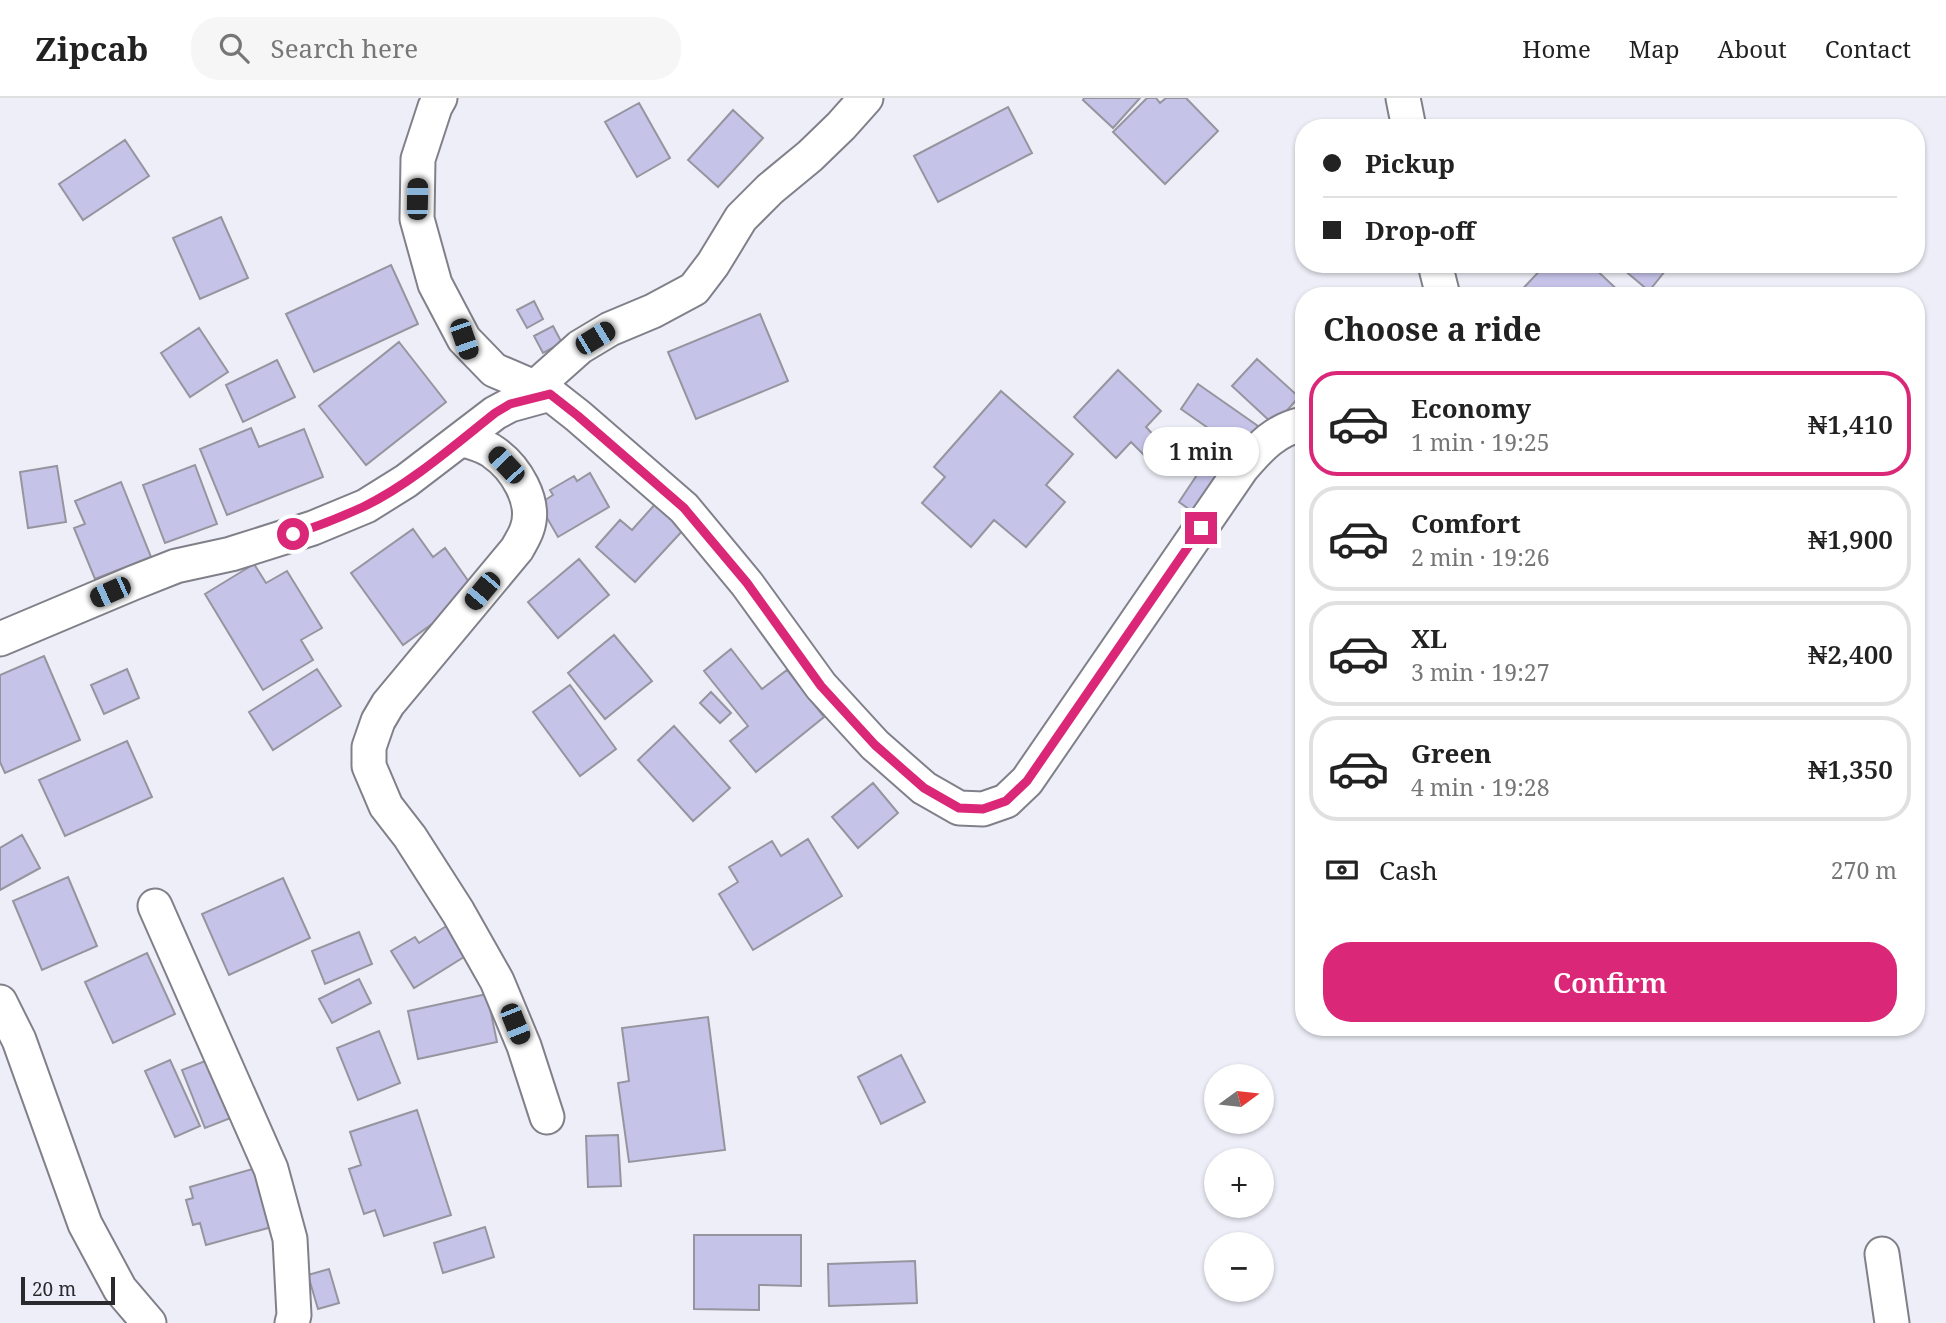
<!DOCTYPE html>
<html lang="en">
<head>
<meta charset="utf-8">
<style>
  :root { --surface:#fff; --page:#f6f6f6; --text:#222; --muted:#767676; --line:#e0e0e0; --accent:#db2777 }
  body { margin:0; font-family:"Noto Serif",serif; background:var(--page); color:var(--text); height:100vh; display:flex; flex-direction:column; font-size:26px; white-space:nowrap }
  * { box-sizing:border-box; margin:0 }
  p { font-size:23px; color:var(--muted) }
  .icon { flex:none; width:38px; height:38px; fill:none; stroke:currentColor; stroke-width:2; stroke-linecap:round; stroke-linejoin:round }
  .map { position:relative; flex:1; overflow:hidden }
  .details { position:absolute; left:1295px; top:189px; width:630px; height:749px; display:flex; flex-direction:column; background:var(--surface); border-radius:28px; box-shadow:0 2px 5px #0004 }
  .details>* { flex:none }
  .guide { position:absolute; left:1295px; top:21px; width:630px; height:154px; border-radius:28px; box-shadow:0 2px 5px #0004; display:grid; align-content:center; height:154px; padding:0 28px; background:var(--surface) }
  .needle { width:46px; rotate:75deg }
  .buttons { position:absolute; left:1204px; top:966px; display:grid; gap:14px }
  .buttons a { display:grid; place-items:center; width:70px; height:70px; border-radius:50%; background:var(--surface); box-shadow:0 2px 5px #0004; font-size:35px }
  .scale { position:absolute; left:21px; bottom:18px; width:94px; box-sizing:border-box; padding-left:7px; border:4px solid #2a2a2e; border-top:0; font-size:19px; line-height:24px; white-space:nowrap; color:#2a2a2e; -webkit-text-stroke:5px #eeeef8; paint-order:stroke }
  .end { position:absolute; width:32px; height:32px; margin:-16px; border:9px solid #db2777; background:#fff; box-shadow:0 0 0 4px #fff }
  .from { border-radius:50% }
  .bubble { position:absolute; height:49px; border-radius:24px; background:var(--surface); box-shadow:0 2px 5px #0004; font-size:23px; font-weight:600; line-height:49px; text-align:center }
  .car { position:absolute; width:21px; height:42px; margin:-21px -10px; border-radius:9px; box-shadow:0 0 5px 2px #0007; background:linear-gradient(#222 24%,#8ab4d8 0 40%,#222 0 76%,#8ab4d8 0 86%,#222 0) }
  .guide b { display:flex; align-items:center; gap:24px; height:66px; font-size:26px }
  .guide b+b { border-top:2px solid var(--line) }
  .guide i { width:18px; height:18px; background:var(--text) }
  ul { padding:0; list-style:none }
  li { display:flex; align-items:center; gap:21px; height:105px; margin:0 14px 10px; padding:0 14px; border:4px solid var(--line); border-radius:28px }
  li div { flex:1 }
  li b { display:block; font-size:26px }
  li em { font-style:normal; font-weight:600 }
  li.selected { border-color:var(--accent) }
  li>.icon { width:63px; height:63px; stroke-width:1.5 }
  h2 { padding:0 28px; font-size:32px; line-height:84px }
  .pay { display:flex; align-items:center; gap:18px; height:77px; padding:0 28px; font-size:26px }
  .pay p { margin-inline-start:auto }
  .button { display:flex; gap:14px; margin-top:auto; padding:14px 28px }
  .button a { flex:1; height:80px; border-radius:28px; background:var(--accent); color:#fff; font-size:28px; font-weight:600; line-height:80px; text-align:center }
  header { display:flex; align-items:center; gap:42px; box-sizing:border-box; height:98px; padding:0 35px; background:var(--surface); border-bottom:2px solid var(--line) }
  header strong { font-size:33px }
  nav { display:flex; gap:38px; margin-inline-start:auto; font-size:24px }
  .search { width:490px; height:63px; background:var(--page); display:flex; align-items:center; gap:18px; box-sizing:border-box; padding:0 24px; border-radius:28px; color:var(--muted); font-size:26px }
  .map>svg:first-child { display:block }
  .building { fill:#c5c3e8; stroke:#96959f; stroke-width:2 }
  .lines { fill:none; stroke-linecap:round; stroke-linejoin:round }
  .minor-casing { stroke:#81808a; stroke-width:37 }
  .minor { stroke:#fff; stroke-width:33 }
  .route { stroke:#db2777; stroke-width:9 }
</style>
</head>
<body>
<header>
<strong>Zipcab</strong>
<div class="search"><svg class="icon" aria-label="search" viewBox="0 0 24 24"><circle cx="10" cy="10" r="6"/><path d="M15 15l6 6"/></svg>Search here</div>
<nav><a>Home</a><a>Map</a><a>About</a><a>Contact</a></nav>
</header>
<div class="map">
<svg width="1946" height="1225" viewBox="0 0 1946 1225">
  <rect width="100%" height="100%" fill="#eeeef8"/>
  <path class="building" d="M1084 0H1140L1113 30 1083 2Z
    M1147 0H1156L1160 5 1166 0H1186L1218 33 1165 86 1113 34Z
    M639 5 670 60 637 79 605 24Z
    M1008 9 1032 55 938 104 914 58Z
    M733 12 763 40 718 89 688 62Z
    M125 42 149 78 83 122 59 86Z
    M221 119 248 180 200 201 173 140Z
    M1546 166H1590L1624 198H1516Z
    M1617 166H1667L1669 168 1649 193Z
    M391 167 418 226 314 274 286 216Z
    M534 203 543 221 527 230 517 212Z
    M760 216 788 283 696 321 668 254Z
    M553 228 562 245 543 255 534 238Z
    M199 230 228 274 190 299 161 255Z
    M399 244 446 304 366 367 319 308Z
    M1257 261 1299 299 1274 327 1232 288Z
    M277 262 295 299 243 324 226 287Z
    M1118 272 1161 313 1146 329 1160 344 1146 359 1131 344 1116 360 1074 319Z
    M1198 286 1258 328 1241 353 1181 311Z
    M1001 293 1073 356 1046 387 1065 404 1026 449 994 422 971 449 922 405 945 379 934 369Z
    M251 330 259 349 304 331 323 379 227 417 200 351Z
    M195 367 217 426 165 445 143 387Z
    M57 368 66 424 28 430 20 374Z
    M1203 368 1225 383 1200 419 1179 404Z
    M590 375 609 409 558 439 539 406 553 397 550 392 574 378 577 383Z
    M121 384 151 459 95 481 74 430 85 426 75 403Z
    M657 404 685 430 635 484 596 449 620 422 632 432Z
    M413 431 433 459 445 450 476 494 403 547 351 475Z
    M579 461 609 497 558 540 528 504Z
    M254 466 266 485 287 473 322 530 301 542 313 562 263 592 205 496Z
    M614 537 652 583 605 621 568 575Z
    M731 551 762 591 787 572 824 619 756 674 730 643 748 628 704 573Z
    M44 558 80 642 5 675 0 664V577Z
    M127 571 139 600 104 616 91 587Z
    M317 571 341 608 273 652 249 614Z
    M570 587 616 651 580 678 533 614Z
    M711 594 731 615 720 625 700 605Z
    M674 628 730 690 693 723 638 662Z
    M127 643 152 699 65 738 39 682Z
    M873 685 898 715 858 750 832 719Z
    M22 737 40 770 0 792V750Z
    M808 741 842 798 753 852 719 796 738 784 729 769 772 743 781 758Z
    M68 779 97 848 42 872 13 803Z
    M283 780 310 840 229 877 202 816Z
    M453 824 472 854 414 890 391 853 415 839 419 845Z
    M359 834 372 866 325 886 312 853Z
    M147 855 175 916 113 945 85 884Z
    M359 881 371 905 332 925 319 901Z
    M487 896 497 944 418 961 408 913Z
    M708 919 725 1052 629 1064 618 985 629 983 622 930Z
    M379 933 400 985 358 1002 337 950Z
    M901 957 925 1004 881 1026 858 979Z
    M218 958 241 1016 205 1030 182 972Z
    M170 962 200 1028 175 1039 145 973Z
    M417 1012 451 1117 384 1138 375 1112 364 1116 349 1071 361 1067 350 1034Z
    M618 1037 621 1088 588 1089 586 1038Z
    M263 1068 279 1127 206 1147 200 1125 193 1127 186 1102 193 1100 190 1089Z
    M485 1129 494 1159 443 1175 434 1145Z
    M694 1137H801V1188L759 1187V1212L694 1211Z
    M915 1163 917 1205 829 1208 828 1166Z
    M329 1171 339 1205 318 1211 308 1177Z"/>
  <g class="lines">
    <g class="minor-casing">
      <path id="minor" d="M440 0 435 9 418 61 417 121 435 186 464 241 494 272 550 296 578 318 684 410 747 486 821 588 875 647 924 690 959 710 983 711 1006 703 1027 683 1242 370C1260 349 1276 331 1304 326
        M1403 0 1409 30
        M1435 166 1443 198
        M534 290 580 249 610 231 653 213 694 191 713 166 741 120 770 91 810 58 841 28 866 0
        M462 341C472 345 484 347 493 354 515 369 537 403 527 431 525 438 520 445 517 451L388 606 378 623 369 649V668L386 708 410 739 458 814 497 883 524 948 547 1019
        M0 541 133 485 176 468 231 456 313 430 366 408 406 383 495 315 510 307 550 296
        M155 808 271 1071 290 1141 294 1217 292 1225
        M0 904 19 942 85 1126 120 1191 149 1225
        M1882 1156 1892 1225"/>
    </g>
    <use href="#minor" class="minor"/>
  </g>
  <g class="lines">
    <path class="route" d="M293 436C317 429 341 419 363 409 409 387 456 346 495 315L510 306 550 296 578 318 684 410 747 485 821 588 875 647 924 690 959 710 983 711 1006 703 1027 683 1201 430"/>
  </g>
</svg>
<div class="buttons">
<a><svg class="needle" viewBox="-14 -14 28 28"><path d="M0-13l5 13h-10z" fill="#e53935"/><path d="M0 13l5-13h-10z" fill="#767676"/></svg></a>
<a>+</a>
<a>−</a>
</div>
<div class="scale">20 m</div>
<i class="end from" style="left:293px;top:436px"></i>
<i class="end" style="left:1201px;top:430px"></i>
<div class="bubble" style="left:1143px;top:329px;width:116px">1 min</div>
<i class="car" style="left:417px;top:101px;rotate:1deg"></i>
<i class="car" style="left:595px;top:240px;rotate:59deg"></i>
<i class="car" style="left:464px;top:241px;rotate:161deg"></i>
<i class="car" style="left:506px;top:367px;rotate:317deg"></i>
<i class="car" style="left:482px;top:493px;rotate:220deg"></i>
<i class="car" style="left:110px;top:494px;rotate:246deg"></i>
<i class="car" style="left:515px;top:926px;rotate:158deg"></i>
<div class="guide">
<b><i class="from"></i>Pickup</b>
<b><i></i>Drop-off</b>
</div>
<section class="details">
<h2>Choose a ride</h2>
<ul>
<li class="selected"><svg class="icon" aria-label="car" viewBox="0 0 24 24"><path d="M5 17H2v-5l4-1 3-4h7l3 4 3 1v5h-3M9 17h6M6 11h13"/><circle cx="7" cy="17" r="2"/><circle cx="17" cy="17" r="2"/></svg><div><b>Economy</b><p>1 min · 19:25</p></div><em>₦1,410</em></li>
<li><svg class="icon" aria-label="car" viewBox="0 0 24 24"><path d="M5 17H2v-5l4-1 3-4h7l3 4 3 1v5h-3M9 17h6M6 11h13"/><circle cx="7" cy="17" r="2"/><circle cx="17" cy="17" r="2"/></svg><div><b>Comfort</b><p>2 min · 19:26</p></div><em>₦1,900</em></li>
<li><svg class="icon" aria-label="car" viewBox="0 0 24 24"><path d="M5 17H2v-5l4-1 3-4h7l3 4 3 1v5h-3M9 17h6M6 11h13"/><circle cx="7" cy="17" r="2"/><circle cx="17" cy="17" r="2"/></svg><div><b>XL</b><p>3 min · 19:27</p></div><em>₦2,400</em></li>
<li><svg class="icon" aria-label="car" viewBox="0 0 24 24"><path d="M5 17H2v-5l4-1 3-4h7l3 4 3 1v5h-3M9 17h6M6 11h13"/><circle cx="7" cy="17" r="2"/><circle cx="17" cy="17" r="2"/></svg><div><b>Green</b><p>4 min · 19:28</p></div><em>₦1,350</em></li>
</ul>
<div class="pay"><svg class="icon" aria-label="cash" viewBox="0 0 24 24"><path d="M3 7h18v10H3z"/><circle cx="12" cy="12" r="2"/></svg>Cash<p>270 m</p></div>
<div class="button"><a>Confirm</a></div>
</section>
</div>
</body>
</html>
